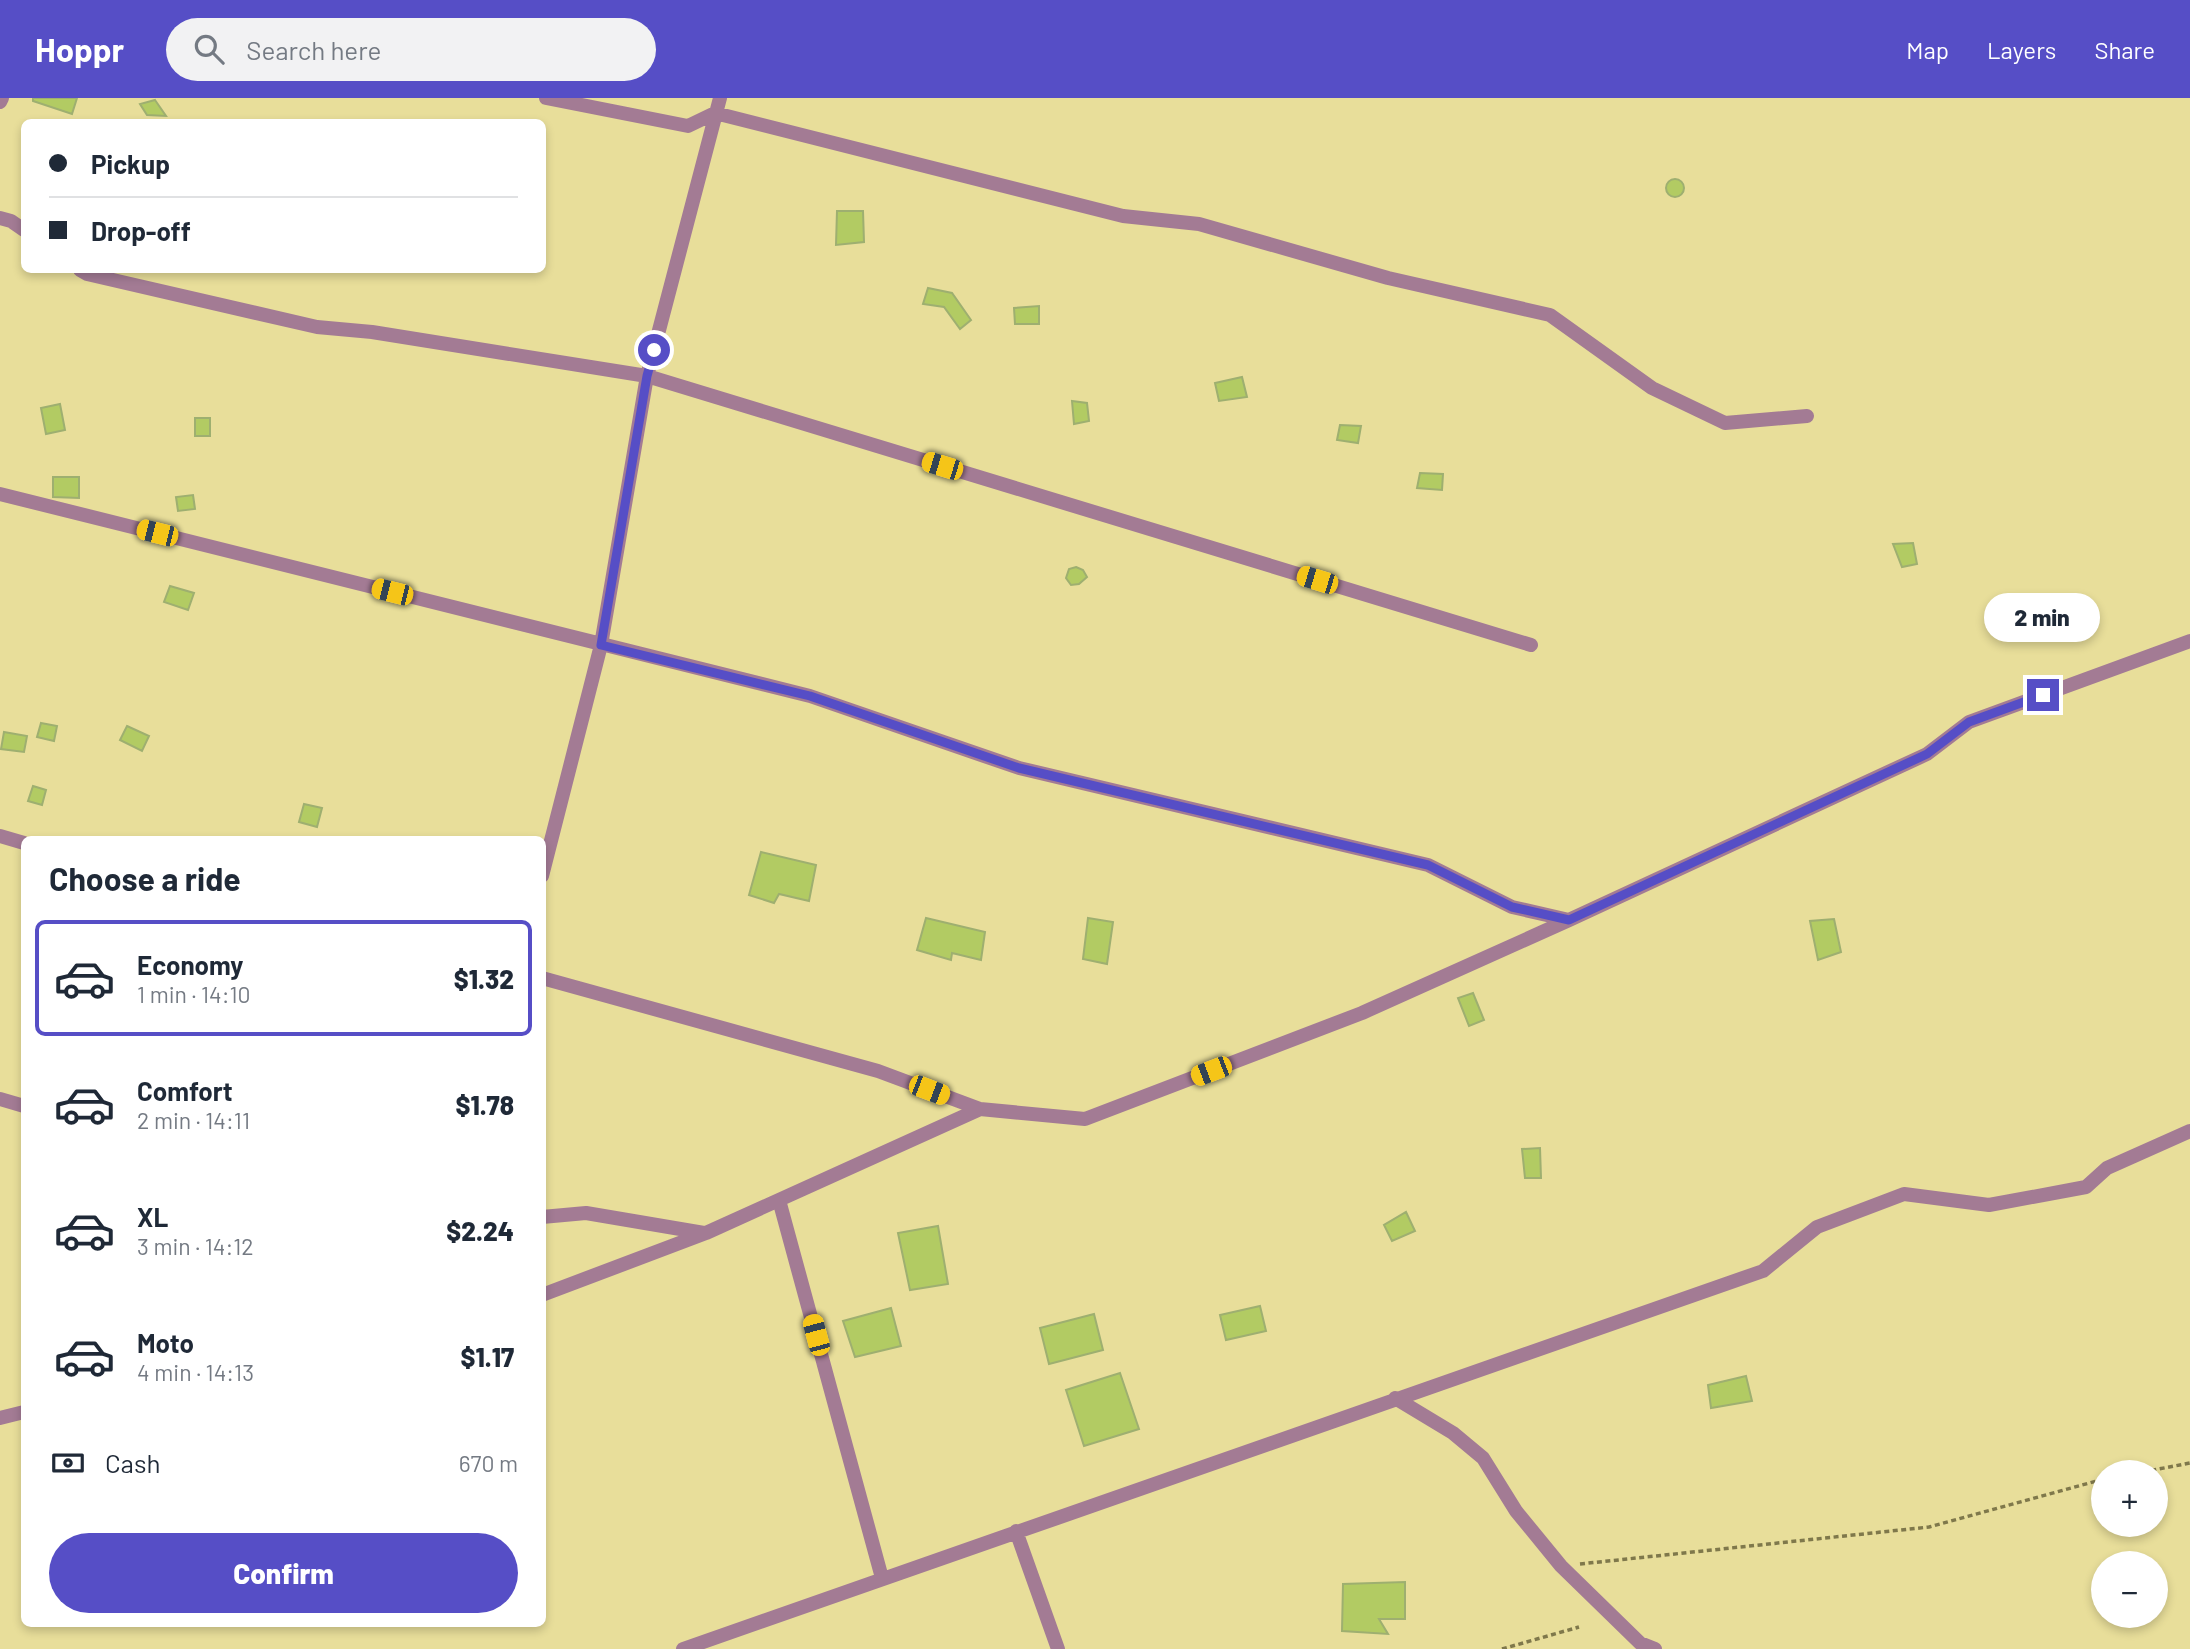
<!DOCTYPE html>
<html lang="en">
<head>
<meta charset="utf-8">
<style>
  :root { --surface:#fff; --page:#f2f2f3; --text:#1f2937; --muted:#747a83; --line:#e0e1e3; --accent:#564ec6 }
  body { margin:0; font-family:Barlow,sans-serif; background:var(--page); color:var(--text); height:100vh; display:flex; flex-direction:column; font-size:26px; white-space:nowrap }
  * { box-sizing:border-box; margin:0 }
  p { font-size:23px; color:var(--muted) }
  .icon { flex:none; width:38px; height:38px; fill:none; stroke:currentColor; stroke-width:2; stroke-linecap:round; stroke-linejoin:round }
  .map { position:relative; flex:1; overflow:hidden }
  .drawer { position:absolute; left:21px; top:738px; width:525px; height:791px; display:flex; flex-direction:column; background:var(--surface); border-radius:10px; box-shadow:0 4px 10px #0003 }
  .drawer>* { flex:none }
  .hud { position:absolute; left:21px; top:21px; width:525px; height:154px; border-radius:10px; box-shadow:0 4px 10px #0003; display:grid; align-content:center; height:154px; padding:0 28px; background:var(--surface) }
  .fabs { position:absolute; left:2091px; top:1362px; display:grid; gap:14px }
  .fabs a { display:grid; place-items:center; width:77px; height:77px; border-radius:50%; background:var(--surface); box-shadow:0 4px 10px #0003; font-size:35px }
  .end { position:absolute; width:32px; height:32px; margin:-16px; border:9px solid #564ec6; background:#fff; box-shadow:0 0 0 4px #fff }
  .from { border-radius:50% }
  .bubble { position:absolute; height:49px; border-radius:24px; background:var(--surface); box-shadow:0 4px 10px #0003; font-size:23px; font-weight:800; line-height:49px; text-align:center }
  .car { position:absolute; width:21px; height:42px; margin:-21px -10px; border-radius:9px; box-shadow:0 0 5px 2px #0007; background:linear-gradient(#f5c518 24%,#345 0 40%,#f5c518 0 76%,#345 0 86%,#f5c518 0) }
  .hud b { display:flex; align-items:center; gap:24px; height:66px; font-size:26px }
  .hud b+b { border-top:2px solid var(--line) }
  .hud i { width:18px; height:18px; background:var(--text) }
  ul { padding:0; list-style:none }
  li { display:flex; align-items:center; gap:21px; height:116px; margin:0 14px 10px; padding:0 14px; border:4px solid transparent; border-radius:10px }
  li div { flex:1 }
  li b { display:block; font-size:26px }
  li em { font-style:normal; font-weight:800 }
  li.selected { border-color:var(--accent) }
  li>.icon { width:63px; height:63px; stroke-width:1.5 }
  h2 { padding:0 28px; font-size:32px; line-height:84px }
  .pay { display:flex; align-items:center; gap:18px; height:77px; padding:0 28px; font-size:26px }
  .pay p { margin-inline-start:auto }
  .action { display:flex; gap:14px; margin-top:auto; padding:14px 28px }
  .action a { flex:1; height:80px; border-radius:42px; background:var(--accent); color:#fff; font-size:28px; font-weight:800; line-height:80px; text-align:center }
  header { display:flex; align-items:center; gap:42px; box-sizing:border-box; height:98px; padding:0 35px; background:var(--accent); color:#fff }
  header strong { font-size:33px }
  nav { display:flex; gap:38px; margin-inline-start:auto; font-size:24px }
  .search { width:490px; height:63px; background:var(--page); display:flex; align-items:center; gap:18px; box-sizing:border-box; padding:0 24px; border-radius:38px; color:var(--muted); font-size:26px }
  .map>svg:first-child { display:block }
  .building { fill:#b2cb63; stroke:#9eaf70; stroke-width:2 }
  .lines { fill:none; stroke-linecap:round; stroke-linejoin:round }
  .path { stroke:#7f784b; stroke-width:3.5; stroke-dasharray:5 3.5; stroke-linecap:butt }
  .street { stroke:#a37b94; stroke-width:14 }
  .route { stroke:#564ec6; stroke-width:9 }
</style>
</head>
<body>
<header>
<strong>Hoppr</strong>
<div class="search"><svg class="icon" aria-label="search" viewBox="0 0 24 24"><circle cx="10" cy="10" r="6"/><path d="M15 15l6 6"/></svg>Search here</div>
<nav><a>Map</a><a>Layers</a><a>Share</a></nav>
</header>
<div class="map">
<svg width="2190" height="1551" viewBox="0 0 2190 1551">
  <rect width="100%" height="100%" fill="#e8de9a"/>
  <path class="building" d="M33 0H77L72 16 33 3Z
    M155 2 166 18 147 17 140 6Z
    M1666 90a9 9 0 1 1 18 0a9 9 0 1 1-18 0Z
    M837 113H863L864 144 836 147Z
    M928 190 952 195 971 222 960 231 944 209 923 206Z
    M1039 208V226H1015L1014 210Z
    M1242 279 1247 299 1219 303 1215 285Z
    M1072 303 1087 305 1089 323 1074 326Z
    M60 306 65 332 46 336 41 310Z
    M195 320H210V338H195Z
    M1340 327 1361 328 1358 345 1337 342Z
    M1420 375 1443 376 1442 392 1417 390Z
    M53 379H79V400L53 399Z
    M193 397 195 411 178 413 176 399Z
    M1913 445 1917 466 1902 469 1893 446Z
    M1076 469 1083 472 1087 479 1079 486 1071 487 1066 480 1069 471Z
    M170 488 194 495 188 512 164 504Z
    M41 625 57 628 54 643 37 639Z
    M127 628 149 638 142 653 120 642Z
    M4 634 27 638 24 654 1 651Z
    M33 688 46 692 42 707 28 703Z
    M304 706 322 710 317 729 299 724Z
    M761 754 816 767 809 803 779 796 774 805 749 797Z
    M926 820 985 834 981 862 952 855 951 862 917 852Z
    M1088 820 1113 824 1107 866 1083 861Z
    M1834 821 1841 854 1818 862 1810 823Z
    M1473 895 1484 922 1469 928 1458 900Z
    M1540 1050 1541 1080H1525L1522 1051Z
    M1406 1114 1415 1133 1392 1143 1384 1127Z
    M938 1128 948 1186 910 1192 898 1135Z
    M1260 1208 1266 1233 1226 1242 1220 1217Z
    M891 1210 901 1248 855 1259 843 1223Z
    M1094 1216 1103 1252 1049 1266 1040 1230Z
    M1120 1275 1139 1331 1084 1348 1066 1292Z
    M1746 1278 1752 1303 1711 1310 1708 1287Z
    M1405 1484V1521H1379L1388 1536 1342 1533 1343 1486Z"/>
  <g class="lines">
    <path class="path" d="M2143 1374 2190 1365
      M1580 1466 1929 1429 2104 1381
      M1502 1551 1579 1529"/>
    <path class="street" d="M546 0 688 28 715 15 1123 118 1199 126 1388 180 1550 217 1652 290 1725 325 1807 318
      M0 4 2 0
      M0 120 11 123 24 132
      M80 172 87 176 317 229 372 234 647 278 1531 547
      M0 396 810 598 1019 670 1428 767 1512 809 1569 822
      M0 738 24 745
      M542 778 601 547 647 278 720 0
      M542 880 878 973 980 1011
      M0 1001 24 1008
      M779 1102 882 1480
      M542 1119 586 1115 704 1135
      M542 1197 706 1135 980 1011 1085 1021 1362 915 1569 822 1927 656 1969 624 2190 543
      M1395 1300 1453 1335 1483 1360 1516 1413 1561 1468 1640 1545 1655 1551
      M0 1320 24 1314
      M1016 1433 1058 1551
      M683 1551 1763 1173 1817 1129 1904 1096 1989 1107 2086 1089 2107 1070 2190 1033"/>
  </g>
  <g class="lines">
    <path class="route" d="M654 252 647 278 601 547 810 598 1019 670 1428 767 1512 809 1569 822 1927 656 1969 624 2043 597"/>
  </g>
</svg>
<div class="fabs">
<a>+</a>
<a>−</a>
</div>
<i class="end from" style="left:654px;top:252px"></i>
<i class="end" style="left:2043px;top:597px"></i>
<div class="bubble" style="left:1984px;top:495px;width:116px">2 min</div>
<i class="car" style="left:942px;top:368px;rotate:287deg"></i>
<i class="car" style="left:157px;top:435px;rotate:284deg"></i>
<i class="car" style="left:1317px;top:482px;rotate:287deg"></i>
<i class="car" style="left:392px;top:494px;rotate:284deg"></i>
<i class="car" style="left:1211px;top:973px;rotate:249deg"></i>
<i class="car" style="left:929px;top:992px;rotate:111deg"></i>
<i class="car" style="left:816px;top:1237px;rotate:345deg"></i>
<div class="hud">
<b><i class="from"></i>Pickup</b>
<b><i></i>Drop-off</b>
</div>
<section class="drawer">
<h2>Choose a ride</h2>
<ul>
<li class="selected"><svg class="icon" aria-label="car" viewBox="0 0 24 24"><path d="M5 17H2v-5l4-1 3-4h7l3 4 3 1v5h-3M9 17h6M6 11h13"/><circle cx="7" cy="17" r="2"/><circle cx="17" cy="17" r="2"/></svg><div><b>Economy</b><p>1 min · 14:10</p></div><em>$1.32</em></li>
<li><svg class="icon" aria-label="car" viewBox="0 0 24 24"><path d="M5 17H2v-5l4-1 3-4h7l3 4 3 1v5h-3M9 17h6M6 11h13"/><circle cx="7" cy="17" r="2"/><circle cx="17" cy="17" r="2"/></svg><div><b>Comfort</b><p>2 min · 14:11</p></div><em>$1.78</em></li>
<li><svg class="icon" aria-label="car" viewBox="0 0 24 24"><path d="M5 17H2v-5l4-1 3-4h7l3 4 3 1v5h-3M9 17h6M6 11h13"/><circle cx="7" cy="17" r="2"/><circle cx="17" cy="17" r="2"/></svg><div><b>XL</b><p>3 min · 14:12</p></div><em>$2.24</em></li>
<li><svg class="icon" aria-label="car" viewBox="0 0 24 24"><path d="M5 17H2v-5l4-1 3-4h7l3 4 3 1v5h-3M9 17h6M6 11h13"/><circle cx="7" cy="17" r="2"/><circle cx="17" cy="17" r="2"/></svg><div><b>Moto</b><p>4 min · 14:13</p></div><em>$1.17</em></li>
</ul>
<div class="pay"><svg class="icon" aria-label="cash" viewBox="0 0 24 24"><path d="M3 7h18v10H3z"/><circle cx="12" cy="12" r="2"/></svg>Cash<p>670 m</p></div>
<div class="action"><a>Confirm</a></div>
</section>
</div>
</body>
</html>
